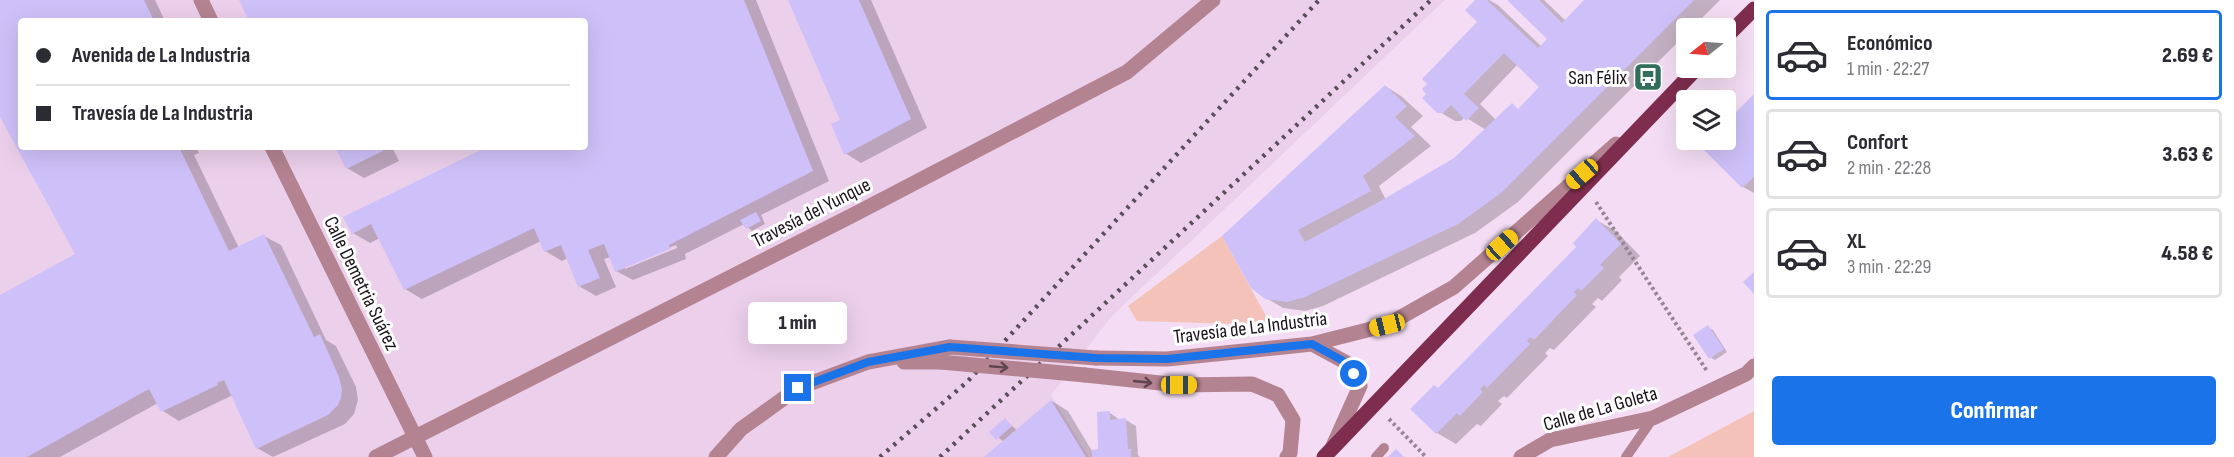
<!DOCTYPE html>
<html lang="es">
<head>
<meta charset="utf-8">
<style>
  :root { --surface:#fff; --page:#f7f7f7; --text:#2b2b33; --muted:#7c7c81; --line:#e1e1e2; --accent:#1a73e8 }
  body { margin:0; font-family:"Sofia Sans Condensed",sans-serif; background:var(--page); color:var(--text); height:100vh; display:flex; flex-direction:column; font-size:22px; white-space:nowrap }
  * { box-sizing:border-box; margin:0 }
  p { font-size:20px; color:var(--muted) }
  .icon { flex:none; width:33px; height:33px; fill:none; stroke:currentColor; stroke-width:2; stroke-linecap:round; stroke-linejoin:round }
  .map { position:relative; flex:1; overflow:hidden }
  .side { display:flex; flex-direction:column; background:var(--surface); width:480px }
  .side>* { flex:none }
  .top-card { position:absolute; left:18px; top:18px; width:570px; height:132px; border-radius:6px; box-shadow:0 6px 24px #0002; display:grid; align-content:center; height:132px; padding:0 18px; background:var(--surface) }
  .needle { width:39px; rotate:253deg }
  .controls { position:absolute; left:1676px; top:18px; display:grid; gap:12px }
  .controls a { display:grid; place-items:center; width:60px; height:60px; border-radius:6px; background:var(--surface); box-shadow:0 6px 24px #0002; font-size:30px }
  .end { position:absolute; width:27px; height:27px; margin:-14px; border:8px solid #1a73e8; background:#fff; box-shadow:0 0 0 3px #fff }
  .from { border-radius:50% }
  .bubble { position:absolute; height:42px; border-radius:6px; background:var(--surface); box-shadow:0 6px 24px #0002; font-size:20px; font-weight:800; line-height:42px; text-align:center }
  .car { position:absolute; width:18px; height:36px; margin:-18px -9px; border-radius:8px; box-shadow:0 0 4px 2px #0007; background:linear-gradient(#f5c518 24%,#345 0 40%,#f5c518 0 76%,#345 0 86%,#f5c518 0) }
  .top-card b { display:flex; align-items:center; gap:21px; height:57px; font-size:22px }
  .top-card b+b { border-top:2px solid var(--line) }
  .top-card i { width:15px; height:15px; background:var(--text) }
  ul { padding:10px 0 0; list-style:none }
  li { display:flex; align-items:center; gap:18px; height:90px; margin:0 12px 9px; padding:0 6px; border:3px solid var(--line); border-radius:6px }
  li div { flex:1 }
  li b { display:block; font-size:22px }
  li em { font-style:normal; font-weight:800 }
  li.current { border-color:var(--accent) }
  li>.icon { width:54px; height:54px; stroke-width:1.5 }
  .primary-button { display:flex; gap:12px; margin-top:auto; padding:12px 18px }
  .primary-button a { flex:1; height:69px; border-radius:6px; background:var(--accent); color:#fff; font-size:24px; font-weight:800; line-height:69px; text-align:center }
  main { display:flex; flex:1; min-height:0 }
  .map>svg:first-child { display:block }
  .built { fill:#eccfeb; fill-rule:evenodd }
  .green { fill:#f5c2b9 }
  .shadow { fill:#0003; fill-rule:evenodd }
  .building { fill:#cec1f9 }
  .lines { fill:none; stroke-linecap:round; stroke-linejoin:round }
  .path { stroke:#958595; stroke-width:4; stroke-dasharray:3 3; stroke-linecap:butt }
  .service { stroke:#b38391; stroke-width:10 }
  .minor { stroke:#b38391; stroke-width:15 }
  .primary { stroke:#7f2d4e; stroke-width:15 }
  .rail { stroke:#594d59; stroke-width:4.5; stroke-dasharray:3 6; stroke-linecap:butt }
  .minor-bridge { stroke:#b38391; stroke-width:15 }
  .oneway { stroke:#5f4550 }
  .route { stroke:#1a73e8; stroke-width:8 }
  .labels { text-anchor:middle; stroke-width:6; stroke-linejoin:round; paint-order:stroke }
  .poi-label { font-size:20px; fill:#1a121a; stroke:#fff; text-anchor:end }
  .street-label { font-size:20px; fill:#1a121a; stroke:#fff }
</style>
</head>
<body>
<main>
<div class="map">
<svg width="1754" height="457" viewBox="0 0 1754 457">
  <rect width="100%" height="100%" fill="#f4ddf4"/>
  <path class="built" d="M0 0H1445L1111 317 1051 395 1089 457H0ZM21 21H585V147H21Z"/>
  <path class="green" d="M1222 236 1271 325 1137 321 1128 306Z
    M1754 411V457H1668Z"/>
  <path class="shadow" d="M0 0H155L165 21H21V147H196L199 153 194 155 239 248 264 236 281 245 326 340 336 346 356 387 358 400 354 414 345 424 273 457 257 448 233 395 179 421 163 411 158 403 60 457H0V297L77 254 0 114Z
    M240 0H756L829 181 761 215 765 224 752 231 744 224 685 254 686 259 633 280 616 271 611 257 604 259 616 287 596 296 579 286 568 258 562 261 545 251 541 241 422 299 405 289 380 238 370 243 353 233 491 147H585V21H250ZM676 245 677 248 625 269V266Z
    M789 0H871L927 128 861 163 845 153 842 121Z
    M1477 0H1489L1498 5 1541 46 1549 39 1509 0H1544L1566 21 1586 0H1720L1692 28H1686V34L1518 202 1475 233 1323 306 1305 311 1283 308 1266 298 1252 287 1385 86 1401 96 1423 116 1411 127 1431 146 1379 186 1386 200 1455 159 1486 130 1465 117 1461 121H1455L1438 111 1480 22ZM1518 64 1542 87 1519 110 1512 105 1496 120 1480 104Z
    M1754 97V193L1743 187 1703 147 1711 140H1725V125Z
    M337 147H392L399 161 364 178 347 168Z
    M1596 220 1616 231 1640 256 1619 277 1622 280 1602 301 1598 298 1592 304 1596 307 1554 350 1550 348 1545 353 1548 356 1507 398 1504 396 1498 401 1502 404 1481 426 1477 424 1456 444 1437 433 1439 389 1579 247Z
    M1708 327 1713 330 1727 352 1715 360 1710 357Z
    M1052 401 1068 411 1092 451 1100 450 1110 413 1120 420H1126L1136 426 1138 455 1140 457H987L1004 442 991 432 1005 420 1018 431Z"/>
  <path class="building" d="M0 0H144L154 21H21V147H179L229 251 264 234 314 337 320 334 339 377 342 390 341 398 338 405 328 415 256 449 224 380 217 383 218 385 161 412 149 389 27 457H0V295L75 254 0 117Z
    M239 0H744L813 171 669 245 670 249 615 272 604 244 588 250 600 278 578 287 561 245 544 252 534 228 404 290 371 224 352 234 343 217 487 147H585V21H249Z
    M788 0H859L911 119 844 155 831 124 840 120Z
    M1475 0H1487L1538 48 1547 39 1507 0H1539L1562 23 1584 0H1694L1501 193 1458 224 1305 297 1287 302 1265 299 1251 288 1222 236 1385 85 1407 106 1395 117 1415 136 1363 176 1371 191 1298 230 1305 242 1384 199 1454 158 1512 103 1518 109 1539 87 1504 53 1464 94 1479 108 1466 121 1451 105 1443 113H1437L1422 98 1426 94 1422 89 1427 84 1422 79 1477 22 1465 10Z
    M1754 94V177L1742 188 1701 147 1709 140H1725V123Z
    M335 147H381L383 151 346 169Z
    M756 212 761 221 746 229 740 220Z
    M1596 218 1621 244 1600 265 1604 268 1581 291 1578 288 1574 292 1577 295 1534 340 1530 337 1527 341 1530 344 1487 388 1484 385 1480 389 1483 392 1460 416 1457 413 1436 434 1410 409 1434 385 1438 388 1576 247 1573 243Z
    M1754 272V294L1743 282Z
    M1708 325 1724 349 1709 359 1693 335Z
    M1051 400 1086 457H984Z
    M1110 411V420L1126 418 1128 449H1131V457H1092V450L1098 449 1097 412Z
    M1005 418 1012 426 996 440 989 432Z
    M1396 449 1404 457H1388Z"/>
  <g class="lines">
    <path class="path" d="M1596 202 1707 371
      M1389 419 1426 457"/>
    <path class="service" d="M1376 457 1384 448
      M1626 457 1653 418"/>
    <path class="minor" d="M201 0 211 21
      M272 147 425 457
      M1312 344 1347 363 1360 386 1333 446
      M1096 358 1167 359 1312 344 1387 325 1454 287 1616 144
      M904 362H941
      M1085 375 1179 385 1252 384 1278 395 1293 420 1290 453 1287 457
      M376 457 855 214 1127 72 1213 0
      M716 457 741 429 798 388 868 362 950 347
      M1521 457 1550 440 1653 418 1746 374 1754 366"/>
    <path class="primary" d="M1725 38 1754 9
      M1324 457 1697 68"/>
    <path class="rail" d="M880 457 967 382 1319 0
      M940 457 1431 0"/>
    <path class="minor-bridge" d="M950 347 1096 358
      M941 362 1085 375"/>
  </g>
  <defs><path id="oneway-shaft" d="M-6 0H5M1.5-3L5.5 0L1.5 3" fill="none" stroke-width="1.6" stroke-linecap="round" stroke-linejoin="round" transform="scale(1.5)"/></defs>
  <g class="oneway">
    <use href="#oneway-shaft" transform="translate(999 367) rotate(5)"/>
    <use href="#oneway-shaft" transform="translate(1143 382) rotate(6)"/>
  </g>
  <g class="lines">
    <path class="route" d="M798 388 868 362 950 347 1096 358 1167 359 1312 344 1347 363 1354 374"/>
  </g>
  <defs>
    <g id="bus-square" transform="scale(1.5)"><rect x="-9" y="-9" width="18" height="18" rx="4" fill="#326f5a" stroke="#fff"/><path d="M-5-6H5V4H4V6H2V4H-2V6H-4V4H-5ZM-3.5-4V0h7V-4ZM-3.5 1.2v1.5H-2V1.2ZM2 1.2v1.5H3.5V1.2Z" fill="#fff"/></g>
  </defs>
  <g fill-rule="evenodd">
    <use href="#bus-square" x="1648" y="77"/>
  </g>
  <g class="labels">
    <g class="poi-label">
      <text x="1627" y="84">San Félix</text>
    </g>
    <g class="street-label">
      <text transform="translate(811 212) rotate(-27)" y="7">Travesía del Yunque</text>
      <text transform="translate(362 283) rotate(64)" y="7">Calle Demetria Suárez</text>
      <text transform="translate(1250 327) rotate(-7)" y="7">Travesía de La Industria</text>
      <text transform="translate(1600 408) rotate(-16)" y="7">Calle de La Goleta</text>
    </g>
  </g>
</svg>
<div class="controls">
<a><svg class="needle" viewBox="-14 -14 28 28"><path d="M0-13l5 13h-10z" fill="#e53935"/><path d="M0 13l5-13h-10z" fill="#7c7c81"/></svg></a>
<a><svg class="icon" aria-label="layers" viewBox="0 0 24 24"><path d="M12 4l9 5-9 5-9-5zM3 14l9 5 9-5"/></svg></a>
</div>
<i class="end from" style="left:1354px;top:374px"></i>
<i class="end" style="left:798px;top:388px"></i>
<div class="bubble" style="left:748px;top:302px;width:99px">1 min</div>
<i class="car" style="left:1582px;top:174px;rotate:229deg"></i>
<i class="car" style="left:1502px;top:245px;rotate:48deg"></i>
<i class="car" style="left:1387px;top:325px;rotate:256deg"></i>
<i class="car" style="left:1179px;top:385px;rotate:90deg"></i>
<div class="top-card">
<b><i class="from"></i>Avenida de La Industria</b>
<b><i></i>Travesía de La Industria</b>
</div>
</div>
<section class="side">
<ul>
<li class="current"><svg class="icon" aria-label="car" viewBox="0 0 24 24"><path d="M5 17H2v-5l4-1 3-4h7l3 4 3 1v5h-3M9 17h6M6 11h13"/><circle cx="7" cy="17" r="2"/><circle cx="17" cy="17" r="2"/></svg><div><b>Económico</b><p>1 min · 22:27</p></div><em>2.69 €</em></li>
<li><svg class="icon" aria-label="car" viewBox="0 0 24 24"><path d="M5 17H2v-5l4-1 3-4h7l3 4 3 1v5h-3M9 17h6M6 11h13"/><circle cx="7" cy="17" r="2"/><circle cx="17" cy="17" r="2"/></svg><div><b>Confort</b><p>2 min · 22:28</p></div><em>3.63 €</em></li>
<li><svg class="icon" aria-label="car" viewBox="0 0 24 24"><path d="M5 17H2v-5l4-1 3-4h7l3 4 3 1v5h-3M9 17h6M6 11h13"/><circle cx="7" cy="17" r="2"/><circle cx="17" cy="17" r="2"/></svg><div><b>XL</b><p>3 min · 22:29</p></div><em>4.58 €</em></li>
</ul>
<div class="primary-button"><a>Confirmar</a></div>
</section>
</main>
</body>
</html>
